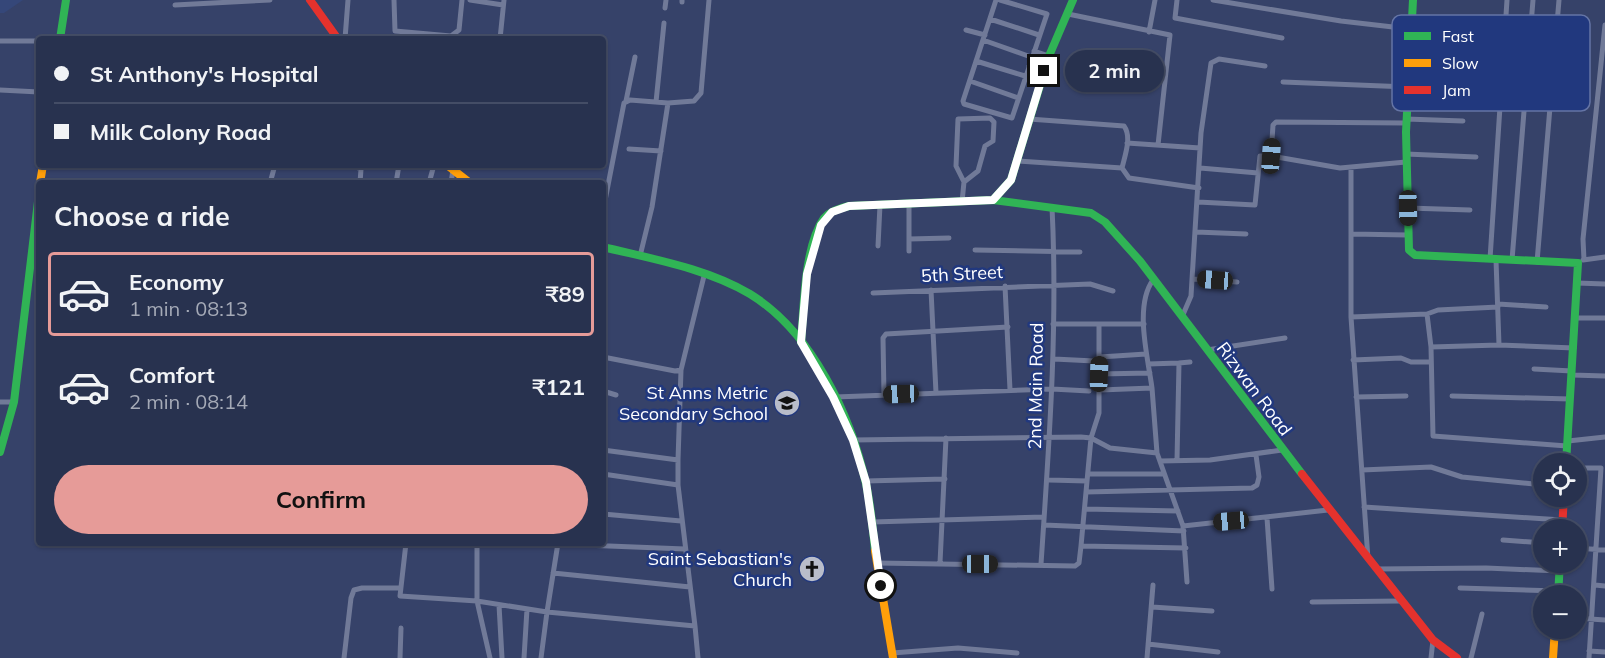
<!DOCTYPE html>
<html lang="en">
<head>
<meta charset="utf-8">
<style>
  :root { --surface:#28324f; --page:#343e59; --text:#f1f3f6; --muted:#a5aab7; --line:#444d66; --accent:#e69b98 }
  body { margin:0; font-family:Mulish,sans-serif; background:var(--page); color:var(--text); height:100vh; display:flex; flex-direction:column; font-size:22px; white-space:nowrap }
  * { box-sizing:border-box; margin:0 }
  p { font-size:20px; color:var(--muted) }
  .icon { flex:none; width:33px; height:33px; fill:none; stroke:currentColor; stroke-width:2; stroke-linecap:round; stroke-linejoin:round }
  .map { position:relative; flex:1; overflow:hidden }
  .details { position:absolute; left:36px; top:180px; width:570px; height:366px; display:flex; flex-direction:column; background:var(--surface); border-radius:6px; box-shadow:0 2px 4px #0004,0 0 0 2px var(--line) }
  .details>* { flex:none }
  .guide { position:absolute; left:36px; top:36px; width:570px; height:132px; border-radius:6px; box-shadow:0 2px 4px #0004,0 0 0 2px var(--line); display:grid; align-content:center; height:132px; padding:0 18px; background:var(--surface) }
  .buttons { position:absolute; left:1533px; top:453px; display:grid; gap:12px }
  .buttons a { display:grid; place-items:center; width:54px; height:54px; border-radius:50%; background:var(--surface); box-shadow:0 2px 4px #0004,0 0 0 2px var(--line); font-size:30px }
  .end { position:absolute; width:27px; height:27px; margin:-14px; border:8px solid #fff; background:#111; box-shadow:0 0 0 3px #111 }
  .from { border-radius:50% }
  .bubble { position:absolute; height:42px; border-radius:21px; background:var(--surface); box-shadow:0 2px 4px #0004,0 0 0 2px var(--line); font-size:20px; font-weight:700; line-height:42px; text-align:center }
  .car { position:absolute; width:18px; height:36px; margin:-18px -9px; border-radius:8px; box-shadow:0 0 4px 2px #0007; background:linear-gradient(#222 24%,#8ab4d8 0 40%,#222 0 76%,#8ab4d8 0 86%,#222 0) }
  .guide b { display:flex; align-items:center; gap:21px; height:57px; font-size:22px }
  .guide b+b { border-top:2px solid var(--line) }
  .guide i { width:15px; height:15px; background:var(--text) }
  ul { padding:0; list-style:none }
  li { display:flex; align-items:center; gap:18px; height:84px; margin:0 12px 9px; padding:0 6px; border:3px solid transparent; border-radius:6px }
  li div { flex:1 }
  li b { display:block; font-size:22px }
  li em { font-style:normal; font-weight:700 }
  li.on { border-color:var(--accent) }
  li>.icon { width:54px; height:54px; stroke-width:1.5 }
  h2 { padding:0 18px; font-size:27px; line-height:72px }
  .primary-button { display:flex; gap:12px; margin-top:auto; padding:12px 18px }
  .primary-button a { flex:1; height:69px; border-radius:36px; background:var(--accent); color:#111; font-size:24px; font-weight:700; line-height:69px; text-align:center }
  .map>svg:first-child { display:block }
  .water { fill:#354779 }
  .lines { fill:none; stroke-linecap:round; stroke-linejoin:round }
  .street { stroke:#717a98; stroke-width:5 }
  .fast { stroke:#30b455; stroke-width:8 }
  .slow { stroke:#ff9f0a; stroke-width:8 }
  .jam { stroke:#e5322d; stroke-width:8 }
  .route { stroke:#fff; stroke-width:8 }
  .labels { text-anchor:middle; stroke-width:5; stroke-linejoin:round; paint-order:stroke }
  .street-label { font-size:18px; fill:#fff; stroke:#21387e }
  .poi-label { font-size:18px; fill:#fff; stroke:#21387e; text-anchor:end }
  .key { fill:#21387e; stroke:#6474a5; stroke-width:1.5 }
  .key-label { font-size:16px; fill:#fff }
</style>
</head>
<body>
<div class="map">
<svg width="1605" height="658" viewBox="0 0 1605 658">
  <rect width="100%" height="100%" fill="#364269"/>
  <path class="water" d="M0 0H23L4 13H0Z"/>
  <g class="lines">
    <path class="street" d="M394 0 395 31 451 36 459 30 462 0
      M470 0 503 5
      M996 0 963 101 964 104 1012 118 1047 14 1000 0
      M1177 0 1175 18 1282 38
      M1213 0 1341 21 1471 36
      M682 2V0
      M175 5 270 0
      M665 8 666 0
      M1068 14 1170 35 1158 145
      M990 19 1039 35
      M966 30 985 35
      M1149 32 1155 0
      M314 39 336 36
      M345 39 348 0
      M500 39 504 0
      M983 40 1031 57
      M0 41H39
      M1034 51 1049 56
      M976 61 1025 76
      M1029 66 1044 71
      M1409 74 1460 76
      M970 81 1018 98
      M1283 82 1408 87
      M0 90 39 92
      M626 101 635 57
      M656 102 664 23
      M1029 119 1124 126C1132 137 1125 155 1122 168
      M1406 119 1463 121
      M1406 123 1276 122 1273 125 1271 156 1340 168 1406 162
      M1127 143 1200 148
      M629 149 661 151
      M1406 154 1476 157
      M1018 161 1122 168 1129 178 1199 188
      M350 165 361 169 360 183
      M1200 168 1258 173
      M1351 168V317L1368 559
      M270 183 275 165
      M396 183 399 165
      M429 183 434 165
      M451 183 453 170
      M962 202 964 182 956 166 958 119 990 118 994 122 993 141 985 146 978 171 964 182
      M1198 202 1255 205 1260 156H1271
      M1408 208 1470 210
      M603 211 624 103 630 100 668 103
      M1196 232 1246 234
      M1351 234 1408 235
      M909 239 949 238
      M878 246 880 205
      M975 250 1080 252
      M909 251V204
      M640 256 652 207 668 103 694 101 701 93 709 0
      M1490 259 1507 0
      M1512 260 1533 0
      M1583 260 1605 257
      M1584 260 1583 239 1605 25
      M1537 262 1559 0
      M1192 279 1237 282
      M1577 283 1605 284
      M1005 286 1010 390
      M931 290 936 393
      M873 293 1090 284 1113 291
      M1498 304 1546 307
      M1427 314 1438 310 1498 307
      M1182 317 1191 296 1201 133 1211 63 1219 59 1265 66
      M1351 317 1427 314 1431 347 1499 345 1496 260
      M1575 318H1605
      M1053 324H1144
      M1099 324V413L1091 438 1081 546 1186 548
      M1499 345 1574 348
      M1431 347 1433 436 1567 446
      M1207 350 1285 338
      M603 357 675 371 681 370 704 276
      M1100 357 1146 354
      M1054 359 1094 361
      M1353 360 1401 358 1411 362H1431
      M1179 363 1190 362
      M1148 364 1179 363 1177 460
      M1534 369 1572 371
      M1099 374 1150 373
      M1572 375 1605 376
      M1152 388C1148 358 1134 306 1153 280
      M1100 390 1152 388 1157 453 1183 526 1187 582
      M603 391 616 395
      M884 395 883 338 886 334 1008 327
      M1452 396 1570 399
      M835 397 1052 389 1089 391
      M1356 397 1406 396
      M0 402H14
      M853 440 1081 437 1091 438 1110 448 1157 453
      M1568 441 1605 437
      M603 450 678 460V485
      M678 460 681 370
      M1160 461 1210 460 1282 450
      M1576 468H1601L1589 658
      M1362 470 1431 467 1462 477 1544 485
      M1088 474H1164
      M1049 480 1087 481
      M865 481 945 479
      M1086 492 1252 488 1257 485 1259 477 1256 455
      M1364 507 1562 520
      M1085 509 1178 511
      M603 514 681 521
      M1267 518 1272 589
      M872 522 1044 517
      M1044 525 1184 531
      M1183 526 1328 510
      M1503 540 1544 543
      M406 543 400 596 477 601 547 612 541 658
      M477 543V601L490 658
      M558 543 547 612 695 626 678 485 603 474
      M558 544 685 549
      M1576 548 1605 550
      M877 563 1075 566 1079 563 1081 546
      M940 563 946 438
      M1041 564C1049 445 1058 327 1052 207
      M1376 569 1486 568 1559 571
      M553 573 690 587
      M1595 585 1605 586
      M1460 588 1558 591
      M1312 602 1400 601
      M499 605 502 658
      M1152 607 1212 611
      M1576 618 1605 620
      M695 626 698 658
      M1148 644 1218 652
      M1589 651 1605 652
      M892 653 958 648 1017 653
      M344 658 351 598 354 590 362 588H399
      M400 658 401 628
      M524 658 527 609
      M1147 658 1153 585
      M1431 658 1433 640
      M1471 658 1482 614"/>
    <path class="fast" d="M1413 0 1406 132 1409 250 1415 255 1578 263 1566 464
      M60 39 66 0
      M993 200 1011 180 1049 56 1073 0
      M603 247C652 259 706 268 750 294 812 332 851 415 866 484 871 506 873 529 875 551
      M801 342C804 308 804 246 824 218 830 211 840 208 849 206L993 200 1091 213 1105 222 1140 261 1302 474
      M0 452 14 402 39 193
      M1558 596 1560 562"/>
    <path class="slow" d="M447 165 470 183
      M40 183 43 165
      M875 551 893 658
      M1553 658 1555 628"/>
    <path class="jam" d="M310 0 338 39
      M1302 474 1433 640 1457 658
      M1562 530 1564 496"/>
  </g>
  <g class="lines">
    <path class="route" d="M881 586 866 482 853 440 833 397 801 342 807 274 821 225 832 212 849 206 993 200 1011 180 1044 71"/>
  </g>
  <defs>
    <g id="school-disc" transform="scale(1.35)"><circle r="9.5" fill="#b9bdca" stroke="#21387e"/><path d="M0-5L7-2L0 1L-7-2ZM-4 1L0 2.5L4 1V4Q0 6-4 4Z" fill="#111"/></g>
    <g id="church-disc" transform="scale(1.35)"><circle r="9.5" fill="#b9bdca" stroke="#21387e"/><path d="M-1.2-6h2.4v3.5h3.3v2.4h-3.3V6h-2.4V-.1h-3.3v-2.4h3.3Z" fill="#111"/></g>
  </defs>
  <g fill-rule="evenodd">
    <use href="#school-disc" x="787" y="403"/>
    <use href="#church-disc" x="812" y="569"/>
  </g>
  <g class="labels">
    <g class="street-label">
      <text transform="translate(962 274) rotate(-3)" y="6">5th Street</text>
      <text transform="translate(1036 386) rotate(-89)" y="6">2nd Main Road</text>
      <text transform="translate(1254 389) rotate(53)" y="6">Rizwan Road</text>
    </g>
    <g class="poi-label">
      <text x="768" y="399">St Anns Metric<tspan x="768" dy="21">Secondary School</tspan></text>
      <text x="792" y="565">Saint Sebastian's<tspan x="792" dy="21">Church</tspan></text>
    </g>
  </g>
  <rect x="1392" y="15" width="198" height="96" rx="9" class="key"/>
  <rect x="1404" y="32" width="27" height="8" fill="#30b455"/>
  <rect x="1404" y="59" width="27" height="8" fill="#ff9f0a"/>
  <rect x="1404" y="86" width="27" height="8" fill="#e5322d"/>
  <g class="key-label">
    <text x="1442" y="42">Fast</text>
    <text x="1442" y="69">Slow</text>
    <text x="1442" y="96">Jam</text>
  </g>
</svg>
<div class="buttons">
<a><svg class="icon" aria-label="locate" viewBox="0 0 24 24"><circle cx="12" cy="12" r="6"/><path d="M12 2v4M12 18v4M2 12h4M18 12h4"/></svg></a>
<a>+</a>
<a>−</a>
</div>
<i class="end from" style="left:881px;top:586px"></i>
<i class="end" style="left:1044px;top:71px"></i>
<div class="bubble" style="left:1065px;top:50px;width:99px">2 min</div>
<i class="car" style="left:1271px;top:156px;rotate:4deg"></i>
<i class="car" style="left:1408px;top:208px;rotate:179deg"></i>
<i class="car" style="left:1215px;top:280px;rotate:274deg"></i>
<i class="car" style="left:1099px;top:374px;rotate:2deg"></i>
<i class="car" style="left:901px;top:394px;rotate:268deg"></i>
<i class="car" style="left:1231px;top:521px;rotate:265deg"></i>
<i class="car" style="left:980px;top:564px;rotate:90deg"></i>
<div class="guide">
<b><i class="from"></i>St Anthony's Hospital</b>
<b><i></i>Milk Colony Road</b>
</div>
<section class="details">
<h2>Choose a ride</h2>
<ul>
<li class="on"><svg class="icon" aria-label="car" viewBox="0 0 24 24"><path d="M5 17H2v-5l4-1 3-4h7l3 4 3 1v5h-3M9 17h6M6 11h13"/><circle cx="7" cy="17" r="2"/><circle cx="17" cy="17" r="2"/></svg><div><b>Economy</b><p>1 min · 08:13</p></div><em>₹89</em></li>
<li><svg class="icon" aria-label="car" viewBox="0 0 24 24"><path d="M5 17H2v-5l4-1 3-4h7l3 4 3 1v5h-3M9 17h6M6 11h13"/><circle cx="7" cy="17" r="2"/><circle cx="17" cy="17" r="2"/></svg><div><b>Comfort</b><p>2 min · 08:14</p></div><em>₹121</em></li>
</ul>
<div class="primary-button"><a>Confirm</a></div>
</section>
</div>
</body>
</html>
